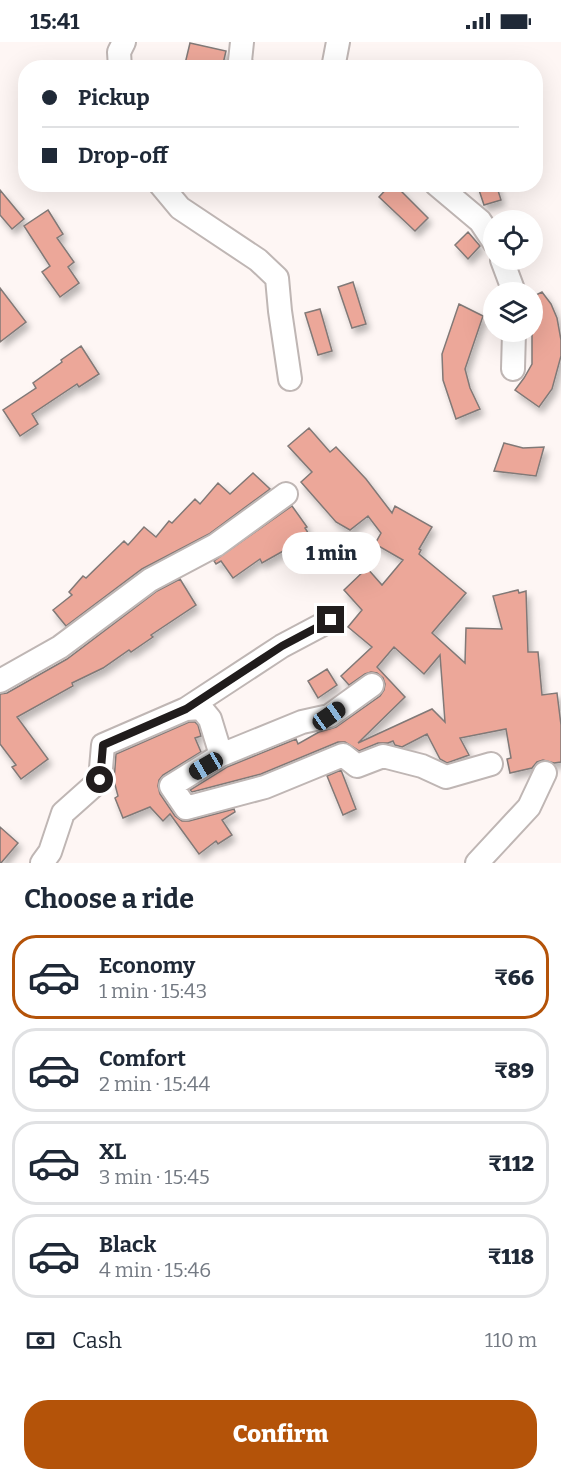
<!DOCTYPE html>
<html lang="en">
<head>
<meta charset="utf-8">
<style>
  :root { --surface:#fff; --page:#f2f2f3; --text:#1f2937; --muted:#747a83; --line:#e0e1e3; --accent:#b45309 }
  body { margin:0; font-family:Bitter,serif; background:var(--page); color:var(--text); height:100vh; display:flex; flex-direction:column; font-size:22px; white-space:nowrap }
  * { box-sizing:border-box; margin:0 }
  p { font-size:20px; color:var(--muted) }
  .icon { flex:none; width:33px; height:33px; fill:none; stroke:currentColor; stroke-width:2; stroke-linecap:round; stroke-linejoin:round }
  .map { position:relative; height:821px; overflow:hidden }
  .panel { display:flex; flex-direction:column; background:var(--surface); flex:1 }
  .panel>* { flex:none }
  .guide { position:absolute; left:18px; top:18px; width:525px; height:132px; border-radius:24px; box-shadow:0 6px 24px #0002; display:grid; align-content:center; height:132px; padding:0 24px; background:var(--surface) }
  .buttons { position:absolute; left:483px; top:168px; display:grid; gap:12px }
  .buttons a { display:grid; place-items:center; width:60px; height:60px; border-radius:50%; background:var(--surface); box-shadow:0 6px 24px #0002; font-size:30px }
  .end { position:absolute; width:27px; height:27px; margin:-14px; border:8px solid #201c1c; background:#fff; box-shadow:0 0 0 3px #fff }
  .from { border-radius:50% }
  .bubble { position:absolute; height:42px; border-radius:21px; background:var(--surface); box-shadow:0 6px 24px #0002; font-size:20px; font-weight:800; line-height:42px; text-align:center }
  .car { position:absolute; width:18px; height:36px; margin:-18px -9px; border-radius:8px; box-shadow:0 0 4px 2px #0007; background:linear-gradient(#222 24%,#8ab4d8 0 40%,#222 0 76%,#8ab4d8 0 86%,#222 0) }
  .guide b { display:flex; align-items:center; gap:21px; height:57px; font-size:22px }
  .guide b+b { border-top:2px solid var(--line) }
  .guide i { width:15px; height:15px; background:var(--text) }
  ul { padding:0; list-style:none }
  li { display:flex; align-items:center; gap:18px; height:84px; margin:0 12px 9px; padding:0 12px; border:3px solid var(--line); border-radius:24px }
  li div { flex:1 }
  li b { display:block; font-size:22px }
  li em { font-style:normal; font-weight:800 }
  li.on { border-color:var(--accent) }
  li>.icon { width:54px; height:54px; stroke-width:1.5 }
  h2 { padding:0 24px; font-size:27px; line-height:72px }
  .pay { display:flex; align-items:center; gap:15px; height:66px; padding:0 24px; font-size:22px }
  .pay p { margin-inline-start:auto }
  .action { display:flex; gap:12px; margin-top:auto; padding:12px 24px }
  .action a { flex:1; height:69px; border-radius:24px; background:var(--accent); color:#fff; font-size:24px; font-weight:800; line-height:69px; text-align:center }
  .status { display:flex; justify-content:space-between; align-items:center; height:42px; padding:0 30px; background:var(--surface); direction:ltr }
  .status svg { height:16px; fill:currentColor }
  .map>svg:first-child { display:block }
  .building { fill:#eca799; stroke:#817977; stroke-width:1.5; fill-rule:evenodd; filter:url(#shadow) }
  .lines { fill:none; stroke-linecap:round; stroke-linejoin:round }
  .minor-casing { stroke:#bfb6b4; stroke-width:26 }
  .minor { stroke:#fff; stroke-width:22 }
  .route { stroke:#201c1c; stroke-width:8 }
</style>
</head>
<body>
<div class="status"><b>15:41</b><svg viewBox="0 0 49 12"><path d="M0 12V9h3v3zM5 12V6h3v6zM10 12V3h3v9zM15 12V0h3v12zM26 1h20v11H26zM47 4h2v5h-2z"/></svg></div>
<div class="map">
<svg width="561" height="821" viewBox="0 0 561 821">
  <defs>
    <filter id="shadow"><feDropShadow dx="3.5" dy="5.5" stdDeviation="3" flood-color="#0004"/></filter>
  </defs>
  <rect width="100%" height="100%" fill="#fef6f4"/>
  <path class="building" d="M190 1 226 9 222 26H184Z
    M391 142H394L428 176 415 189 379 155Z
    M477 142H496L501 158 484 163Z
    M0 148 24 177 12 187 0 173Z
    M48 168 63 192 57 196 74 220 68 225 79 241 60 255 42 230 50 224 24 184Z
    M468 190 480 204 468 217 455 203Z
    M353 240 366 282 352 286 338 245Z
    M0 246 26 280 0 300Z
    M542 250 551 262 557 276 561 298V314L552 347 539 365 515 348 524 336 532 322V255Z
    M459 262 483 274 465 327 470 346 480 367 456 377 443 338 442 312Z
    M320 267 332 309 318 313 305 271Z
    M81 304 99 332 79 345 77 342 32 372 38 382 20 394 3 368 36 346 33 341 62 320 61 318Z
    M309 386 330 410 336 405 366 437 392 471 395 464 432 485 419 507 421 508 419 512 466 551 432 591 465 621 466 586 502 587 493 554 518 548 519 551 526 549 528 610H538L542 653 557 651 561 683V720L554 721 543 718 537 720 532 726 510 731 507 717 511 716 506 687 460 696 469 713 447 721 440 717 427 692 402 705 395 703 393 699 388 701H378L359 709 345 700H338L261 732 192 750 190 748 227 725 296 697 298 702 319 690 336 685 380 654 384 648 385 642 383 636 377 631 371 630 365 632 349 643 341 634 372 605 348 585 362 568 344 548 367 526 382 543 403 518 375 502 381 491 368 474 350 488 336 480 301 440 312 430 288 404ZM394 605 424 632 440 613 445 680 432 667 358 701 405 655 377 625Z
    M504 401 523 406 544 405 536 434 494 429Z
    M253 431 270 447 209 492 142 527 66 584 53 568 72 553 69 550 83 534 86 536 124 499 128 503 144 485 156 495 169 479 172 481 195 457 200 462 218 441 230 452Z
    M292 464 307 485 305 486 312 497 286 513 285 508 262 521 260 517 233 536 221 519 216 522 214 519Z
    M180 537 196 563 151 593 153 595 131 610 129 608 103 626 72 641 73 644 17 675 48 717 21 737 12 725 16 723 0 702V652L7 651 67 617 157 549Z
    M327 627 337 643 318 656 308 639Z
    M189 680H195L198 683 201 694 195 696 201 710 163 733 159 738 158 744 160 752 175 774 182 779H189L234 767 235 770 222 778 232 793 218 802 216 799 199 812 170 772 163 779 150 765 123 776 115 756 118 754 114 739 116 712Z
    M341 728 356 767 343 773 327 734Z
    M0 785 18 801 1 821H0Z"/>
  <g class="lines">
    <g class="minor-casing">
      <path id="minor" d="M242 0 240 19 243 26
        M120 26 119 10 124 0
        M333 26 338 0
        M160 142 180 166 258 218 277 236 280 269 290 337
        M436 142 480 179 494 200
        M502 218 514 250
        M513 327 514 290
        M0 639 60 605 150 538 216 503 286 452
        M372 643 329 674 302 680 221 713 171 744 186 766 265 745 343 713 357 724 383 714 422 724 446 735 491 722
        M186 667 201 666 210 677 221 713
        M42 821 50 810 63 771 100 738 103 703 186 667 282 604 331 578
        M477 821 529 765 545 731"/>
    </g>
    <use href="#minor" class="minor"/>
  </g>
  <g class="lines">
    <path class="route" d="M100 738 103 703 186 667 282 604 331 578"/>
  </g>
</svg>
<div class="buttons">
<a><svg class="icon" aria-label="locate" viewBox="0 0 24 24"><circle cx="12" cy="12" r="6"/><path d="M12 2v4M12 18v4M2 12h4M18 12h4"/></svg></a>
<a><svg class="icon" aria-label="layers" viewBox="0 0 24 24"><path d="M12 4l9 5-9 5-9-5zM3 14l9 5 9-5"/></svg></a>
</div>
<i class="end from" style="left:100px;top:738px"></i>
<i class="end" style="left:331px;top:578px"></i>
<div class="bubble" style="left:282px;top:490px;width:99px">1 min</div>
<i class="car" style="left:329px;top:674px;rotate:55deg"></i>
<i class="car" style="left:206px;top:724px;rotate:240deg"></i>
<div class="guide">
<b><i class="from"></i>Pickup</b>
<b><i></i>Drop-off</b>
</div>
</div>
<section class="panel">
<h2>Choose a ride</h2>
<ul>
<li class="on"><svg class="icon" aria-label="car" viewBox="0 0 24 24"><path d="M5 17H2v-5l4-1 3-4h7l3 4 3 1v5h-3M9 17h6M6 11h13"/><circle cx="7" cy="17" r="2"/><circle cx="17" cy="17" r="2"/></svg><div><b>Economy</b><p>1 min · 15:43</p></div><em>₹66</em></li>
<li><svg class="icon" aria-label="car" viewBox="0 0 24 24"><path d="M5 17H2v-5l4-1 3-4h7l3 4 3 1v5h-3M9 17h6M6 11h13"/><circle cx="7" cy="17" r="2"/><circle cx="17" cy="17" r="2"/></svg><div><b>Comfort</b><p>2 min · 15:44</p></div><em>₹89</em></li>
<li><svg class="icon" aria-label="car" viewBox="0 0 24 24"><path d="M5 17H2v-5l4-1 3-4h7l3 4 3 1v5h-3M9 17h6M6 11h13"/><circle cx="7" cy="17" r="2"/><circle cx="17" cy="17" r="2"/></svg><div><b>XL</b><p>3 min · 15:45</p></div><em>₹112</em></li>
<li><svg class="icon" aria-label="car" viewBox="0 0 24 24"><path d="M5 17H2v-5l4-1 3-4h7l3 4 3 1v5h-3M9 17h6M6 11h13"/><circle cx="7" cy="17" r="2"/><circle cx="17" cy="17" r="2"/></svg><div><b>Black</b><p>4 min · 15:46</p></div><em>₹118</em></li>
</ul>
<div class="pay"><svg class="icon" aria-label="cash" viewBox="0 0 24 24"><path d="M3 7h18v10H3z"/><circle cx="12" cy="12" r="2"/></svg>Cash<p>110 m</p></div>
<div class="action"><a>Confirm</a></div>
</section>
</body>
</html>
